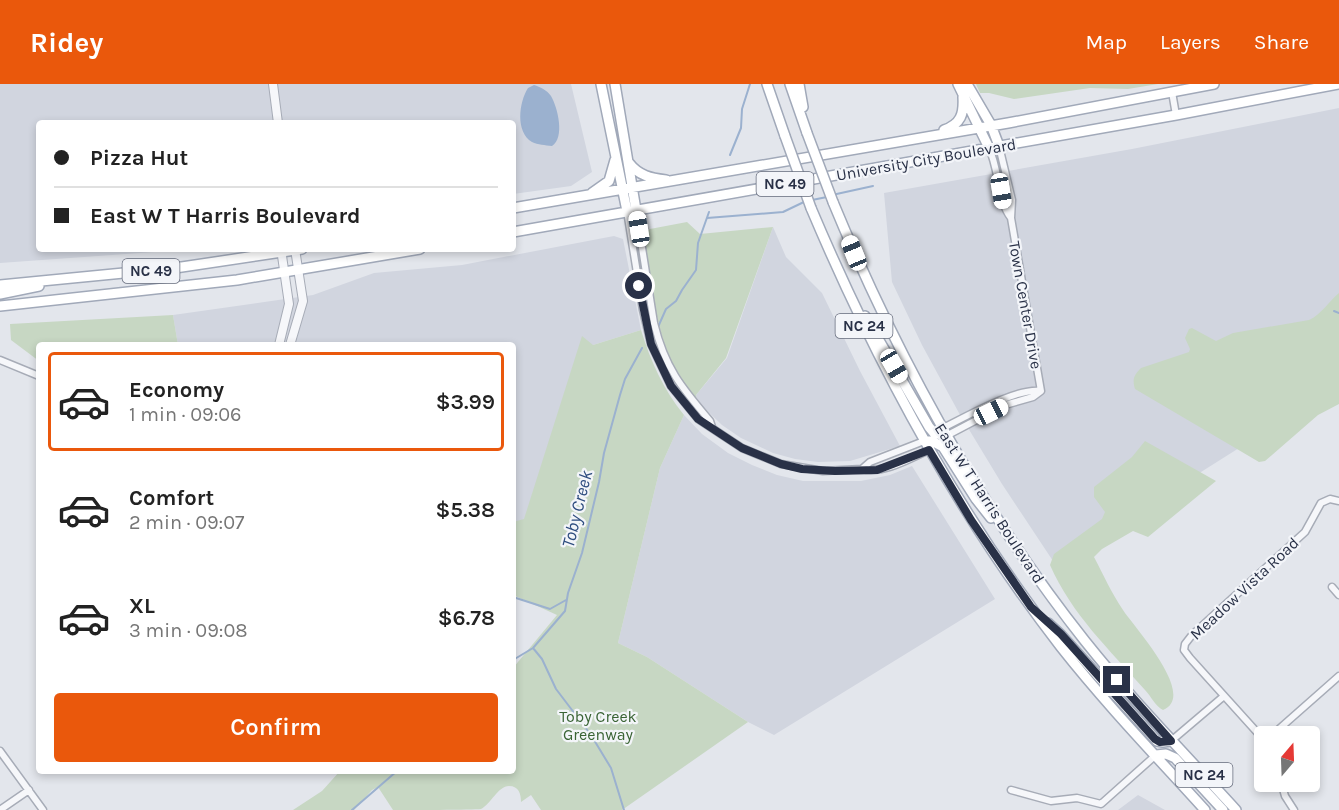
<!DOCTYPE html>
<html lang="en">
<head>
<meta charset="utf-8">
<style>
  :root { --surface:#fff; --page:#f2f2f2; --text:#222; --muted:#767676; --line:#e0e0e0; --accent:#ea580c }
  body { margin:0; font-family:Karla,sans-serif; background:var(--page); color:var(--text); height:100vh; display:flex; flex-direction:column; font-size:22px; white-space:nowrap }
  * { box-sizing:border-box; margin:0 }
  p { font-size:20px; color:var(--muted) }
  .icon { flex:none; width:33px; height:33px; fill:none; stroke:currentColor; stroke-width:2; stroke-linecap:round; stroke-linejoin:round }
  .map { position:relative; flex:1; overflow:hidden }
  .drawer { position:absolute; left:36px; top:258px; width:480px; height:432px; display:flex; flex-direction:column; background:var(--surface); border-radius:6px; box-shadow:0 3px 9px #0003 }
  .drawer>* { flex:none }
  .top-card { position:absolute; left:36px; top:36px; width:480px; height:132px; border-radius:6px; box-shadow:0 3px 9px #0003; display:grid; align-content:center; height:132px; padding:0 18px; background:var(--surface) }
  .needle { width:39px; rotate:19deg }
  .fabs { position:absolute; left:1254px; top:642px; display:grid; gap:12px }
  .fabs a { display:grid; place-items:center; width:66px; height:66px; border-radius:6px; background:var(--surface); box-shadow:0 3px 9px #0003; font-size:30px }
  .end { position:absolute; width:27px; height:27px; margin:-14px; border:8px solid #293147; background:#fff; box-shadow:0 0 0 3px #fff }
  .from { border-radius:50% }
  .car { position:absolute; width:18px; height:36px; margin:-18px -9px; border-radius:8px; box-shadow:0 0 4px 2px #0007; background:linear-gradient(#fff 24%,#345 0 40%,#fff 0 76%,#345 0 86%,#fff 0) }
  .top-card b { display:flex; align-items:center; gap:21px; height:57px; font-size:22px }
  .top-card b+b { border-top:2px solid var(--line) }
  .top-card i { width:15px; height:15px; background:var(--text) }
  ul { padding:10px 0 0; list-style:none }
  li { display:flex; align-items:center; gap:18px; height:99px; margin:0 12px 9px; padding:0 6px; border:3px solid transparent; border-radius:6px }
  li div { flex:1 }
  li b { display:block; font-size:22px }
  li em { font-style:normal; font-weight:600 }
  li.current { border-color:var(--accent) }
  li>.icon { width:54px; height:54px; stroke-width:1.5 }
  .button { display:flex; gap:12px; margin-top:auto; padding:12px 18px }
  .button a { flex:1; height:69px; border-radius:6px; background:var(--accent); color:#fff; font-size:24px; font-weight:600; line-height:69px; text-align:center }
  header { display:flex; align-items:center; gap:36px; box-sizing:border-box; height:84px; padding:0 30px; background:var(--accent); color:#fff }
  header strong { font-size:28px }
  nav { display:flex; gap:33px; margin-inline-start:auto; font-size:21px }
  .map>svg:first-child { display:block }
  .built { fill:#d1d5df }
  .green { fill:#c7d7c3 }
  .water { fill:#9bb1cf }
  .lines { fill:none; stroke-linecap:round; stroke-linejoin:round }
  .stream { stroke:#9bb1cf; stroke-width:2 }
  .minor-casing { stroke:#a7acb7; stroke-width:9 }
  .tertiary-casing { stroke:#a7acb7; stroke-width:10 }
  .primary-casing { stroke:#a1a9b9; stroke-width:12 }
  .minor { stroke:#f6f7fa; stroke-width:6 }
  .tertiary { stroke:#f6f7fa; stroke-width:8 }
  .primary { stroke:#fff; stroke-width:9 }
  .primary-bridge-casing { stroke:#a1a9b9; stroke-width:12; stroke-linecap:butt }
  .primary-bridge { stroke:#fff; stroke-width:9 }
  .route { stroke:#293147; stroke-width:8 }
  .labels { text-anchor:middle; stroke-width:4.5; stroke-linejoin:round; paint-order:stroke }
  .shield { fill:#f3f5f9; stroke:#666c7c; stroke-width:1.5 }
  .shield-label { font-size:15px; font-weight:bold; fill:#293147 }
  .street-label { font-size:16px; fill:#293147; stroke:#f3f5f9 }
  .park-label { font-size:16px; fill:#3a6435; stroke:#f3f5f9 }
  .water-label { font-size:18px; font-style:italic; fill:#2e4d7f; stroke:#f3f5f9 }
</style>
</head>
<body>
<header>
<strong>Ridey</strong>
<nav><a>Map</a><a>Layers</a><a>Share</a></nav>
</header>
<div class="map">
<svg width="1339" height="726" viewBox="0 0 1339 726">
  <rect width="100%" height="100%" fill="#e3e6ec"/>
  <path class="built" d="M0 0H571L592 88 571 102 513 110V39H39V165H196L0 179Z
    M1339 24V301L1055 480 1002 400 959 329 922 261 892 198 884 109 1132 65Z
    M773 143 786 173 822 209 860 287 900 362 850 377 818 378 795 375 773 369 741 354 722 341 697 317 696 311 727 274Z
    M614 152 623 155 641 246 593 261 529 450 513 454V261H178L173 231 313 211 374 189 462 181Z
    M684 331 702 350 728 369 752 381 777 391 803 397H861L890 391 912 382 995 515 774 651 748 638 647 573 618 559 660 384Z
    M1138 711 1165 726H1118Z"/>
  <path class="green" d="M976 0H1158L1128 5 1090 4 1014 15 989 9H980Z
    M687 138 700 150 773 143 726 274 696 311 697 317C691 308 684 299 678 290 655 250 652 200 643 155L646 148 650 145Z
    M1339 209V320L1318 331 1265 377 1259 378 1135 305C1132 295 1134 291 1141 284L1189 268 1190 265 1185 254 1189 245 1192 244 1216 257 1233 249 1309 236C1321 231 1329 217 1339 209Z
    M173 231 178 261H39V277L11 256 10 240Z
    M641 246C651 278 663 305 684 331L660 384 618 559 647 573 748 638 622 726H541L531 711 521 718C521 710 519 702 509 702 498 702 491 720 481 725 473 726 407 726 393 726L378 703 372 706 354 726H293L322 707 340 687H513V584L557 531 513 511V438L524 435 582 252 593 261Z
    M1145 357 1216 397 1148 453 1133 447 1102 465 1094 473C1103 490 1112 510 1123 526 1134 543 1198 612 1163 626 1155 622 1151 612 1145 606 1109 565 1072 531 1050 481L1054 470 1102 435 1105 428 1094 413V403L1132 373Z"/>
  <path class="water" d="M534 1C540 3 547 6 551 12 558 24 565 54 552 62 545 61 538 61 532 58 515 48 519 18 528 4Z"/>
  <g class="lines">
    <path class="stream" d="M730 71 741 44 742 25 750 0
      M832 111 873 102
      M812 116 827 113
      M707 134 783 128 806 117
      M1334 227 1339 229
      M658 243 666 225 676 217 682 206 696 186 698 159 709 128
      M513 513 550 525 566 516
      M533 564 542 575 556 605 591 651 611 684 624 726
      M513 576 533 564 565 527 568 509 582 469 599 398 604 369 620 311 625 295 642 264
      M352 726 397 687"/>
    <g class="minor-casing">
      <path id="minor" d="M1172 8 1176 31
        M989 64C999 85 998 118 1011 134L1012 116 999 62
        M636 126 654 239C665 284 681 303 710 337L712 343
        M627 127 643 226 651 260 671 302 698 335 742 364 781 380 823 387 862 385
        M1011 134 1041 307
        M0 276 39 292
        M941 345C964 334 1017 303 1041 307L1033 313 1005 321 946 352
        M924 357 870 378 862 385C884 390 909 375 929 366
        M1332 503 1339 511
        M1271 652 1339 592
        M1264 656 1190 574 1184 566 1185 560 1192 551 1305 448 1321 419 1330 415 1339 417
        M1171 657 1224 612
        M0 667 43 726
        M1281 698 1285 712 1294 726
        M1011 706 1051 717 1077 714 1101 720 1156 671
        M0 726 29 706"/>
    </g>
    <g class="tertiary-casing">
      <path id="tertiary" d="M273 0 278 39
        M279 261 289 220 281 165
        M290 261 303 217 295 165"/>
    </g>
    <g class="primary-casing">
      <path id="primary" d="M601 0 627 127
        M615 0 636 126
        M767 0 785 52
        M790 0 807 49
        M799 0 803 23
        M958 0 989 64
        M967 0 991 41 999 62
        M944 46C961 40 964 30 963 13
        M629 79C639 92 651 94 666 96
        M592 109 609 97 615 76
        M833 118C898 275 979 423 1085 557 1132 616 1185 670 1236 726
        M513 124 1008 39 1214 0
        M811 124C877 280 957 429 1061 563 1106 620 1156 672 1205 726
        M513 148 1176 31 1338 0
        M0 201 175 184 302 165
        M0 210 39 202
        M0 222 237 196 420 165
        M865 232 929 343 934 349 945 352
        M924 357H932L943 363 976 415 991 434
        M1048 539 1061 551 1157 657 1163 658 1171 657
        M1156 671 1166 670 1175 674 1223 726"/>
    </g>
    <use href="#minor" class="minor"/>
    <use href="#tertiary" class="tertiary"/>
    <use href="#primary" class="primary"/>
    <g class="primary-bridge-casing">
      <path id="primary-bridge" d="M807 49 833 118
        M785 52 811 124"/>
    </g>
    <use href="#primary-bridge" class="primary-bridge"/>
  </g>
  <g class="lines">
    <path class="route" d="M639 202 651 260 671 302 698 335 742 364 781 380 802 385 835 387 877 386 929 366 971 436 1031 523 1061 550 1155 655 1160 658 1171 657 1117 596"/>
  </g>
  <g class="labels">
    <g class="shield">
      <rect x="756.5" y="88" width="57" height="24" rx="4.5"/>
      <rect x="122.5" y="175" width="57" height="24" rx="4.5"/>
      <rect x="835.5" y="230" width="57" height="24" rx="4.5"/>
      <rect x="1175.5" y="679" width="57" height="24" rx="4.5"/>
    </g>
    <g class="shield-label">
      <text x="785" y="105">NC 49</text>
      <text x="151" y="192">NC 49</text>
      <text x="864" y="247">NC 24</text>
      <text x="1204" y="696">NC 24</text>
    </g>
    <g class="street-label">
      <text transform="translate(926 75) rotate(-10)" y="6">University City Boulevard</text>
      <text transform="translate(1026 221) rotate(80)" y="6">Town Center Drive</text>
      <text transform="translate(990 419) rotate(57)" y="6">East W T Harris Boulevard</text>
      <text transform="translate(1244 504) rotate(-43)" y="6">Meadow Vista Road</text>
    </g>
    <g class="park-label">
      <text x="598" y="638">Toby Creek<tspan x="598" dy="18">Greenway</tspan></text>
    </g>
    <g class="water-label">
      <text transform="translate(577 425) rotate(-76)" y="6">Toby Creek</text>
    </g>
  </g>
</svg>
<div class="fabs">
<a><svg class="needle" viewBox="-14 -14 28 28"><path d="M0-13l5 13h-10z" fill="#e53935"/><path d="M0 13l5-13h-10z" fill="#767676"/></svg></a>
</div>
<i class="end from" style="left:639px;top:202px"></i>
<i class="end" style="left:1117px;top:596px"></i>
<i class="car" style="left:1001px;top:107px;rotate:171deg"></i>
<i class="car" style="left:639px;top:145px;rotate:351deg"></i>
<i class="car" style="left:854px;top:169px;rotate:338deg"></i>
<i class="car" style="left:894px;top:282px;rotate:150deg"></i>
<i class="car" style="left:991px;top:328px;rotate:64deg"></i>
<div class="top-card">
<b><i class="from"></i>Pizza Hut</b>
<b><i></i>East W T Harris Boulevard</b>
</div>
<section class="drawer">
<ul>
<li class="current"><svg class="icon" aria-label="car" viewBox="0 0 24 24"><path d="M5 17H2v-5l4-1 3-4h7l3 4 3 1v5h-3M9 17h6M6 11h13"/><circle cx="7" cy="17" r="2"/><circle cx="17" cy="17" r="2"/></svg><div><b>Economy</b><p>1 min · 09:06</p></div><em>$3.99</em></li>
<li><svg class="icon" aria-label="car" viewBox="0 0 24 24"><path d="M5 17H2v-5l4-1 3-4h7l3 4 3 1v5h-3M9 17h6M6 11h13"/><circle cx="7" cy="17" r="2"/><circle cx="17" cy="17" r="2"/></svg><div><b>Comfort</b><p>2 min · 09:07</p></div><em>$5.38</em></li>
<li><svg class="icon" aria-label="car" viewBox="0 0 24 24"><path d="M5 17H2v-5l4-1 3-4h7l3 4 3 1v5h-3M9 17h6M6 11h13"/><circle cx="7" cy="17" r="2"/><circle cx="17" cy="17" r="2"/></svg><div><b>XL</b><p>3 min · 09:08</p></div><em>$6.78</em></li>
</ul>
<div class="button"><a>Confirm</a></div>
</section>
</div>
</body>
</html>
